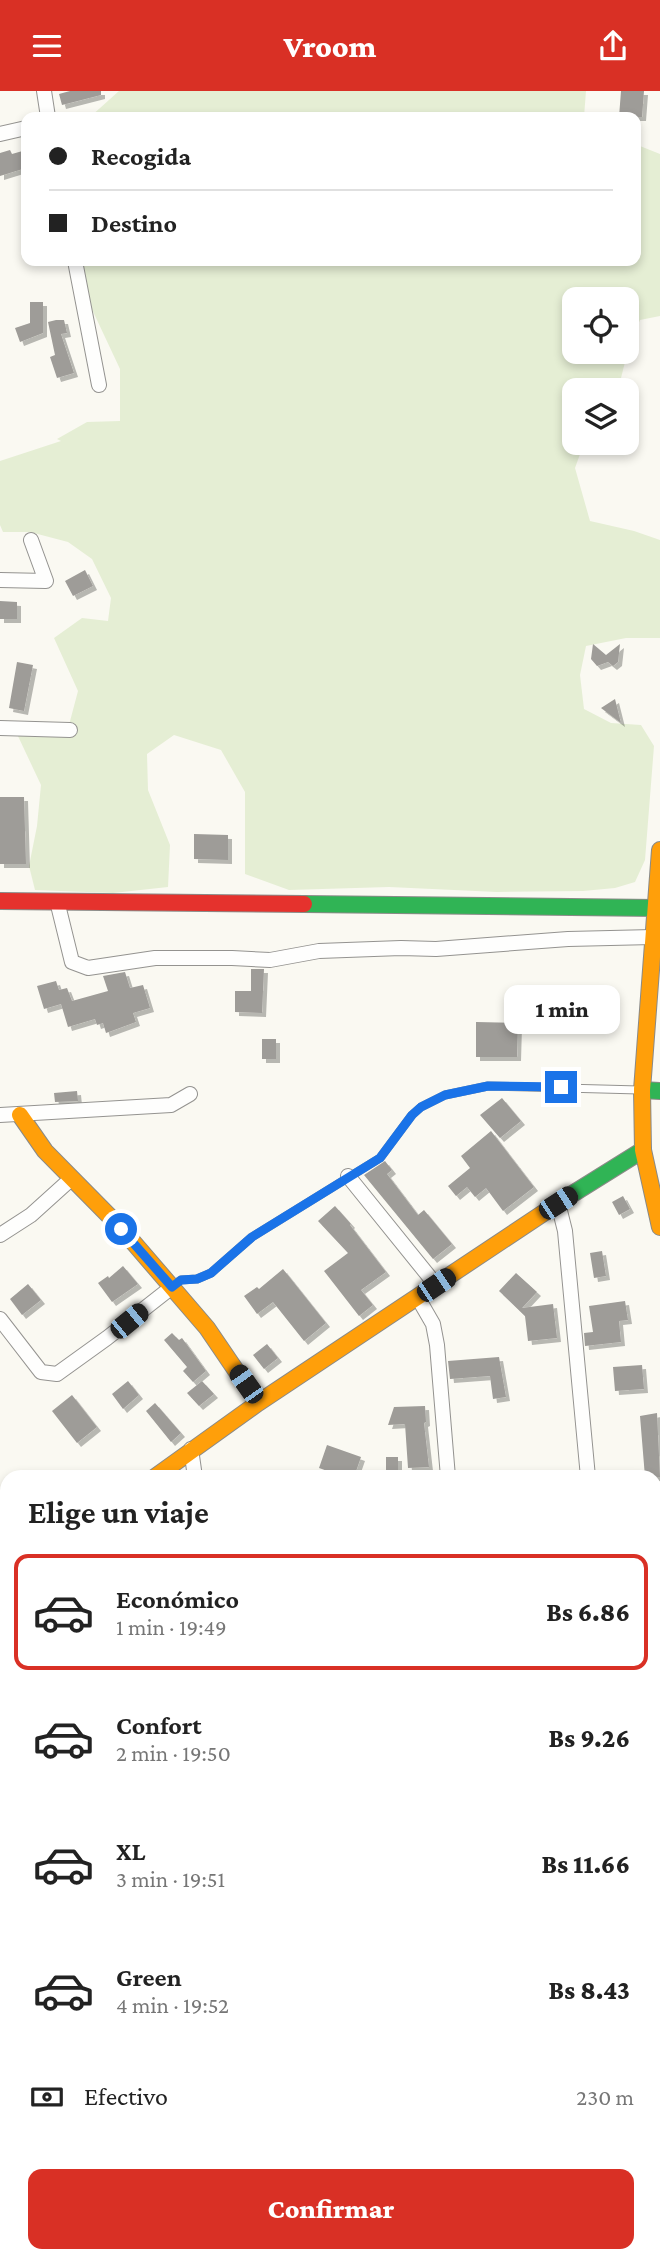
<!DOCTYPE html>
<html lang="es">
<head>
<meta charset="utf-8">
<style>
  :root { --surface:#fff; --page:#f6f6f6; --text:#222; --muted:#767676; --line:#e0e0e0; --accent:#d93025 }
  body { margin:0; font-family:"Crimson Pro",serif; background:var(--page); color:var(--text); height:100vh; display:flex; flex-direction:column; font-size:26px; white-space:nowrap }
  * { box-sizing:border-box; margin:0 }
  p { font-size:23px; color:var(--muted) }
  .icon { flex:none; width:38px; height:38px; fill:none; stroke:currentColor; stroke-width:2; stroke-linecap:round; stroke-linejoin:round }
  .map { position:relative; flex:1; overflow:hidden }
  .sheet { position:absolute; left:0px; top:1379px; width:662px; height:793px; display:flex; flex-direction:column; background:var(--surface); border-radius:21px 21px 0 0; box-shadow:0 4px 10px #0003 }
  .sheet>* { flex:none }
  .guide { position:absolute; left:21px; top:21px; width:620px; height:154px; border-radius:14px; box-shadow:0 4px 10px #0003; display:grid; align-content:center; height:154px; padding:0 28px; background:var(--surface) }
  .buttons { position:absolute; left:562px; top:196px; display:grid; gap:14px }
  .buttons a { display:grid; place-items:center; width:77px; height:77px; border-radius:14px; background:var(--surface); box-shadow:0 4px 10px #0003; font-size:35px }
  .end { position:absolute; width:32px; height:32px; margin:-16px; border:9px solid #1a73e8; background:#fff; box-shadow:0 0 0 4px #fff }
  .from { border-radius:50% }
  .bubble { position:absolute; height:49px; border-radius:14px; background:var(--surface); box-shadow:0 4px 10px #0003; font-size:23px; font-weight:800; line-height:49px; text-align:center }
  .car { position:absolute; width:21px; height:42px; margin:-21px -10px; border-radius:9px; box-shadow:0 0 5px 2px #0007; background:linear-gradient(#222 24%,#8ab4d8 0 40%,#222 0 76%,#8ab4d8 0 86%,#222 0) }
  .guide b { display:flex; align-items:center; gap:24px; height:66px; font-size:26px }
  .guide b+b { border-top:2px solid var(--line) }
  .guide i { width:18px; height:18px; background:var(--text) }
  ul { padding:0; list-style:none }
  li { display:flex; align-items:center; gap:21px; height:116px; margin:0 14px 10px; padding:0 14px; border:4px solid transparent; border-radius:14px }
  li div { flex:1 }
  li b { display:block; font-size:26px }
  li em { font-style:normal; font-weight:800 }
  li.on { border-color:var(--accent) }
  li>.icon { width:63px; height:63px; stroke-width:1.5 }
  h2 { padding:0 28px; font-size:32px; line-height:84px }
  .pay { display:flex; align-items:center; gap:18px; height:77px; padding:0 28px; font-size:26px }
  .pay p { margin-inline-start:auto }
  .action { display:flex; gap:14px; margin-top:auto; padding:14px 28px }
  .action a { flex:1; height:80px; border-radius:14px; background:var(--accent); color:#fff; font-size:28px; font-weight:800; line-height:80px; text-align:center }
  header { display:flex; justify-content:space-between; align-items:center; height:91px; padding:0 28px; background:var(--accent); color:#fff; font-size:32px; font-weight:800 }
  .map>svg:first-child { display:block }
  .green { fill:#e5eed4; fill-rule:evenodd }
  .pitch { fill:#eef2dd }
  .water { fill:#cce7f1 }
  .building { fill:#9e9c98; filter:url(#shadow) }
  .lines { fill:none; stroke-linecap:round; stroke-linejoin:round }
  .lane-casing { stroke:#949390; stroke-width:9 }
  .street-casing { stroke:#949390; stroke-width:16 }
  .fast-casing { stroke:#8a8a87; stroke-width:18 }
  .slow-casing { stroke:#8a8a87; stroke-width:18 }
  .jam-casing { stroke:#8a8a87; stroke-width:18 }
  .path { stroke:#b8b8b6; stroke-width:2.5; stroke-dasharray:7 3.5; stroke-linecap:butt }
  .lane { stroke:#fefefd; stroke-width:7 }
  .street { stroke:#fefefd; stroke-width:14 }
  .fast { stroke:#30b455; stroke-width:16 }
  .slow { stroke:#ff9f0a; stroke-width:16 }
  .jam { stroke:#e5322d; stroke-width:16 }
  .route { stroke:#1a73e8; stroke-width:9 }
</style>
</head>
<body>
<header><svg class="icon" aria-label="menu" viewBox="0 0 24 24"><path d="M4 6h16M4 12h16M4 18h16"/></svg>Vroom<svg class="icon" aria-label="share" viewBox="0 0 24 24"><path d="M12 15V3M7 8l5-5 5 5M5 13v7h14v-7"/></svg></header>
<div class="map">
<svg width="660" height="2171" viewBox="0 0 660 2171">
  <defs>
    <filter id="shadow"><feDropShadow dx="4" dy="4" stdDeviation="0" flood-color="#0004"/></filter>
  </defs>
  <rect width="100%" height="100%" fill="#faf9f2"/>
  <path class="green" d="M119 0H586L584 26H90Z
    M635 53 660 63V225L640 229 629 255 618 299H574V352H584L575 377 590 430 634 440 660 449V547H626L586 555 580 584 584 618 611 632 641 634 654 655 645 769 635 791 615 797 583 800 497 801 389 796 289 799 245 783V701L221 659 174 644 147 663 148 699 170 754 168 796 113 802 35 799 29 775 37 735 41 694 17 643 69 634 78 600 54 547 82 527 108 530 111 507 92 468 68 451 30 441H3L0 434V370L61 350 57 348 87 331 120 330V278L89 212 83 170H635ZM574 208H626V261H574Z"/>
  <path class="pitch" d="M458 2165H523L522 2171Z"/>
  <path class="water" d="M0 1913 7 1919V2024L0 2033Z"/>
  <path class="building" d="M70 0H101V4L62 14 59 3Z
    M621 0H644L642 26H619Z
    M10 59 12 63 26 59V77L0 85V62Z
    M30 211H43V242L20 251 15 237 30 232Z
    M56 229H64L67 242 61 243 74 282 57 287 50 266 55 264 48 231Z
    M85 479 93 495 73 505 65 490Z
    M0 510 17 511V528H0Z
    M593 553 606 564 620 553 618 571 613 575 608 571 597 575 591 568Z
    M17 571 33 574 24 620 9 617Z
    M615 608 621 632 601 617Z
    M0 706H24L26 773H0Z
    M194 743 228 744V769L194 768Z
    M251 878H264L262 922 235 921V900H251Z
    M125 881 130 897 143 894 150 917 133 922 136 931 106 942 103 932 97 934 95 928 68 936 61 913 44 918 37 895 56 890 59 899 67 897 72 910 108 900 103 885Z
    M476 931 518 932 517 966H476Z
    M262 948H276V968H262Z
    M77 1000 78 1010 55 1011 54 1002Z
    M502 1007 521 1030 500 1047 480 1024Z
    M491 1040 534 1096 503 1120 486 1097 475 1106 467 1096 456 1105 448 1095 470 1077 461 1065Z
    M385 1070 392 1079 387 1083 418 1124 424 1119 452 1153 433 1168 364 1084Z
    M623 1105 630 1118 619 1124 612 1111Z
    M335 1115 351 1133 350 1134 386 1181 361 1199 373 1214 359 1225 324 1180 348 1162 318 1130Z
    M602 1160 606 1185 594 1187 590 1162Z
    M123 1175 138 1193 112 1211 98 1192 108 1185 109 1187Z
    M283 1178 326 1232 304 1250 273 1211 257 1223 244 1205 257 1196 259 1198Z
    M516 1182 537 1201 522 1217 553 1213 557 1247 528 1250 525 1225 499 1200Z
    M28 1193 41 1209 22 1224 10 1208Z
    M625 1210 628 1229 619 1230 621 1251 585 1255 584 1242 593 1241 589 1215Z
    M172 1242 179 1249 182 1247 206 1280 193 1291 183 1280 187 1276 164 1249Z
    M267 1253 278 1267 264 1278 253 1264Z
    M499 1266 506 1306 493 1308 490 1285 450 1288 448 1270Z
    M642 1274 644 1298 615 1300 613 1276Z
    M128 1290 139 1304 123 1318 112 1303Z
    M202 1290 214 1303 199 1315 187 1302Z
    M72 1304 97 1336 77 1352 52 1320Z
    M155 1312 181 1342 171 1351 146 1320Z
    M425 1315 426 1331 424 1332 429 1376 408 1377 405 1333 388 1334 394 1316Z
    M657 1322 660 1386H645L640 1325Z
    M327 1354 361 1366 354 1386H345L319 1377Z
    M386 1366H398V1381H386Z"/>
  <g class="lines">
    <g class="lane-casing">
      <path id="lane" d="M172 1195 181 1189 197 1188 211 1182 252 1146 380 1067 412 1024 421 1016 445 1004 488 995 639 999"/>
    </g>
    <g class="street-casing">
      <path id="street" d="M44 0 48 26
        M0 43 26 37
        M75 170 99 294
        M0 489 46 490 31 449
        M0 637 70 639
        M57 810 72 871 88 877 155 867H232L270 869 319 860 401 857 436 858 568 848 653 846
        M0 1024 171 1014 190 1003
        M348 1085 436 1194
        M558 1112 565 1140 588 1386
        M0 1144 31 1124 72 1087
        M418 1207 433 1233 437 1254 448 1386
        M0 1228 41 1281 57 1283 107 1247 172 1196
        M191 1358 195 1386
        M654 1423 660 1422
        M654 1475 660 1478
        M0 1490H7
        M654 1640 660 1643
        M654 1691 660 1681
        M654 1715 660 1718
        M654 1876 660 1879
        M654 2035 660 2038
        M0 2101 7 2093
        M654 2126 660 2121
        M416 2165 417 2171
        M602 2171 610 2165"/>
    </g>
    <g class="fast-casing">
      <path id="fast" d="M304 813 655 817
        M642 999 660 1000
        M566 1107 643 1059"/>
    </g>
    <g class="slow-casing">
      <path id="slow" d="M660 759 642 999 643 1059 660 1136
        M20 1024 45 1060 121 1137 207 1237 258 1312
        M155 1386 258 1312 566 1107
        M220 2165 239 2171"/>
    </g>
    <g class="jam-casing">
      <path id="jam" d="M0 810 304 813"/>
    </g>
    <path class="path" d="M0 1641 7 1639"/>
    <use href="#lane" class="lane"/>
    <use href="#street" class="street"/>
    <use href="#fast" class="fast"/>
    <use href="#slow" class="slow"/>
    <use href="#jam" class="jam"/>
  </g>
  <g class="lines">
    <path class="route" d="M121 1138 172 1196 181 1189 197 1188 211 1182 252 1146 380 1067 412 1024 421 1016 445 1004 488 995 561 996"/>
  </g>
</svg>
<div class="buttons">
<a><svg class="icon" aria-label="locate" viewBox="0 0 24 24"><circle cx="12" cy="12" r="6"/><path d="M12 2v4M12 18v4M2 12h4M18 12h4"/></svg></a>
<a><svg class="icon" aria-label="layers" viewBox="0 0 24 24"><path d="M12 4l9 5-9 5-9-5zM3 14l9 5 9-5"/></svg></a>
</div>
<i class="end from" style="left:121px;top:1138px"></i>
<i class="end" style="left:561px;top:996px"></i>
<div class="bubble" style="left:504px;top:894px;width:116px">1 min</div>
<i class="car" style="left:558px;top:1112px;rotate:57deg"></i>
<i class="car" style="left:436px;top:1194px;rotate:56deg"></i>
<i class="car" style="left:129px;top:1230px;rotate:51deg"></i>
<i class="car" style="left:246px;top:1293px;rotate:325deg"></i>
<div class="guide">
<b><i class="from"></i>Recogida</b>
<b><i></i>Destino</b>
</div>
<section class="sheet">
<h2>Elige un viaje</h2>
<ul>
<li class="on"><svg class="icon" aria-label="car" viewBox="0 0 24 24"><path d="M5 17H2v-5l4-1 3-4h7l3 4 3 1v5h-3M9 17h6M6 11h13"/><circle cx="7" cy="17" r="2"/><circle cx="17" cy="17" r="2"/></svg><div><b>Económico</b><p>1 min · 19:49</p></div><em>Bs 6.86</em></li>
<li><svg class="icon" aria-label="car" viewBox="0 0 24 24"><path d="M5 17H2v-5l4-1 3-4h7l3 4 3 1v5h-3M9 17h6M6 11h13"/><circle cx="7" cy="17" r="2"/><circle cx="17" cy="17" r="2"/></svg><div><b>Confort</b><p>2 min · 19:50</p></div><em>Bs 9.26</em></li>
<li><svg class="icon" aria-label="car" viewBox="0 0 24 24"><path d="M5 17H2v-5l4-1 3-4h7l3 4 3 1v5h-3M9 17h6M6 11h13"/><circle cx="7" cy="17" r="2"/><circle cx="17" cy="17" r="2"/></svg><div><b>XL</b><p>3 min · 19:51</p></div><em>Bs 11.66</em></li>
<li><svg class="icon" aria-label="car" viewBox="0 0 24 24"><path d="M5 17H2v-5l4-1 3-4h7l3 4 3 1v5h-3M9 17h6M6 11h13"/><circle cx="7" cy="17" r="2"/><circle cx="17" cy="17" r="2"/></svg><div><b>Green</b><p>4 min · 19:52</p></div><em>Bs 8.43</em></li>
</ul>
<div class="pay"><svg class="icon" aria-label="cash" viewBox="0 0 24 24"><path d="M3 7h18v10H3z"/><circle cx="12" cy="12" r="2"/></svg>Efectivo<p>230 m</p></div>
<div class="action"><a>Confirmar</a></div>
</section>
</div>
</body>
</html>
